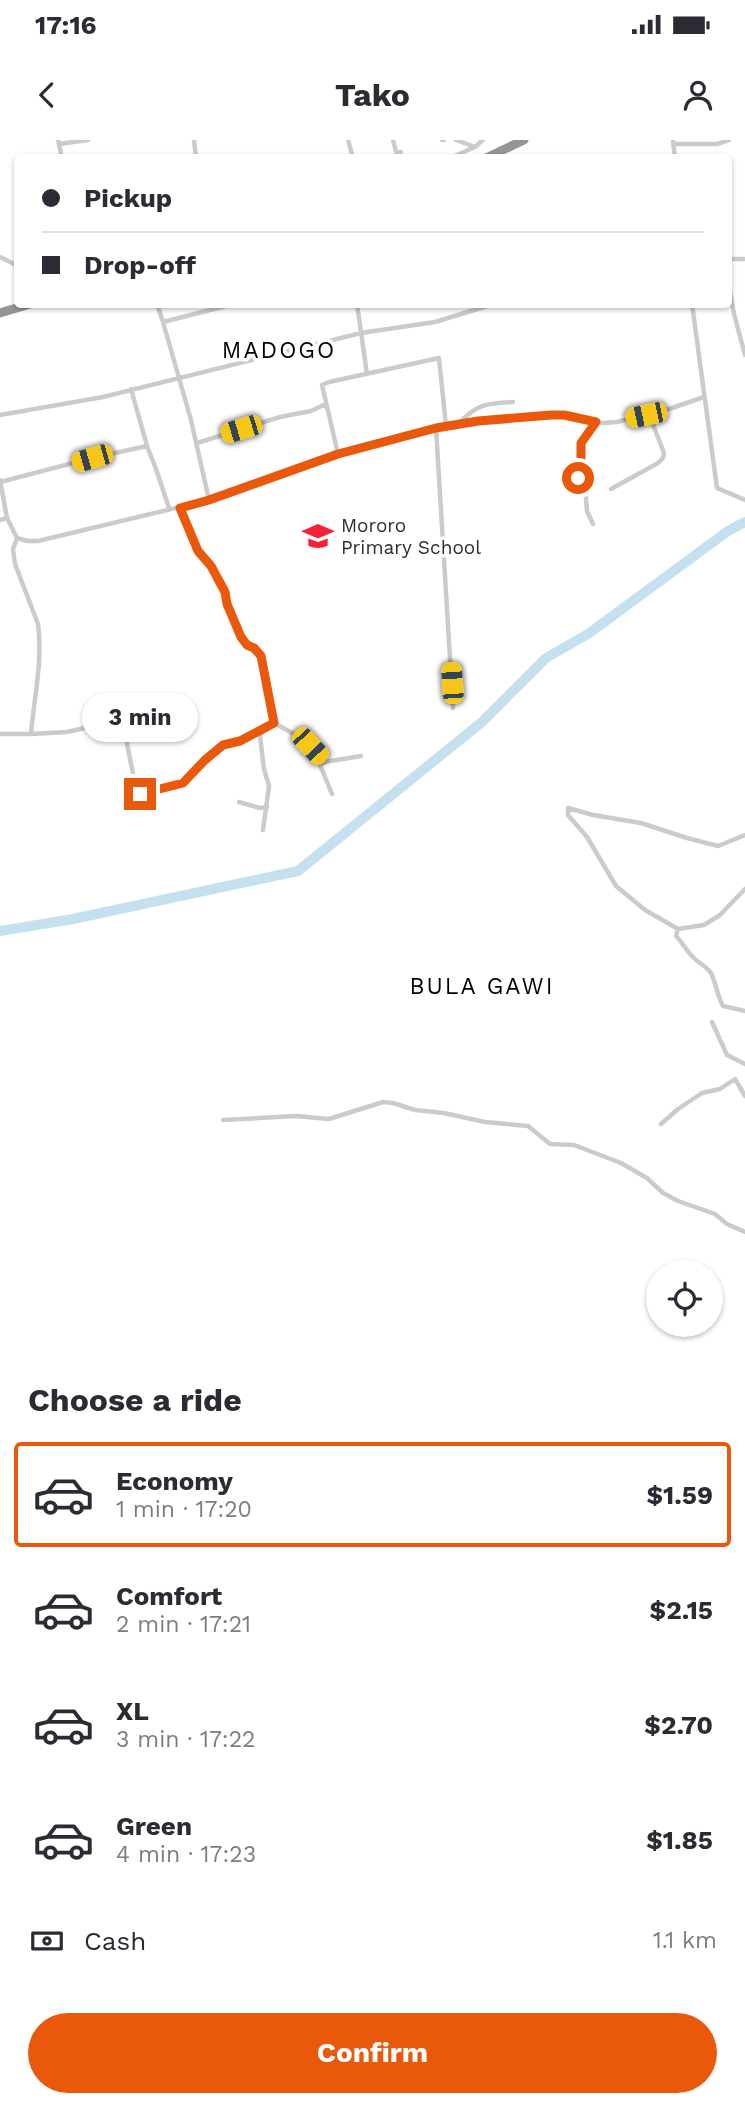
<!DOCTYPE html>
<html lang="en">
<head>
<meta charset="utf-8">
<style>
  :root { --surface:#fff; --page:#f2f2f3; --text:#2b2b33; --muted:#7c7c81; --line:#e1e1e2; --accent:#ea580c }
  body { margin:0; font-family:"Work Sans",sans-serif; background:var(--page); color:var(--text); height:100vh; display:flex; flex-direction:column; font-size:26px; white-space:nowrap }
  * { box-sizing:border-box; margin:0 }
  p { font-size:23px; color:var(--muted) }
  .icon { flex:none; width:38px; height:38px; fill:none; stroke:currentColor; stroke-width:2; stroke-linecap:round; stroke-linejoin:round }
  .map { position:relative; height:1218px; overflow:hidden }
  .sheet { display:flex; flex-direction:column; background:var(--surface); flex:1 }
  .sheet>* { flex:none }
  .guide { position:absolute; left:14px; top:14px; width:718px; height:154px; border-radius:7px; box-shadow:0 2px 5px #0004; display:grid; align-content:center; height:154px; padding:0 28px; background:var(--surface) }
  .buttons { position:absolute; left:646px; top:1120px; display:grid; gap:14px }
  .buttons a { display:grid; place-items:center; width:77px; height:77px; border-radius:50%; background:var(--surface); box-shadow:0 2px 5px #0004; font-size:35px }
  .end { position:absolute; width:32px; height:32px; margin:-16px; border:9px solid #ea580c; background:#fff; box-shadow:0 0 0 4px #fff }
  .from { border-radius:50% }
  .bubble { position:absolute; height:49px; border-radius:24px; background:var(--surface); box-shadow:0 2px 5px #0004; font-size:23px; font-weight:700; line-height:49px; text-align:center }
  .car { position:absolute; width:21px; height:42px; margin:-21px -10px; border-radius:9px; box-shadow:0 0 5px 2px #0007; background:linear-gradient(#f5c518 24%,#345 0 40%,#f5c518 0 76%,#345 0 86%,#f5c518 0) }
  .guide b { display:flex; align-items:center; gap:24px; height:66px; font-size:26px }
  .guide b+b { border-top:2px solid var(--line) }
  .guide i { width:18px; height:18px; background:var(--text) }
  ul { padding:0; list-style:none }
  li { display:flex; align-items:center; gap:21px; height:105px; margin:0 14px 10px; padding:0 14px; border:4px solid transparent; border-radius:7px }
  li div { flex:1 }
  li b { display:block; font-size:26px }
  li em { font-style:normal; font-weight:700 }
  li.active { border-color:var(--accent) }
  li>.icon { width:63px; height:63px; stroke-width:1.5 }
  h2 { padding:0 28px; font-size:32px; line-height:84px }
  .pay { display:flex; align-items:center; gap:18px; height:77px; padding:0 28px; font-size:26px }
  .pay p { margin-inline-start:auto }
  .action { display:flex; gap:14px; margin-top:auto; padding:14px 28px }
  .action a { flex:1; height:80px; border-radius:42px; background:var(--accent); color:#fff; font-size:28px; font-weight:700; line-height:80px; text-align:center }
  .status { display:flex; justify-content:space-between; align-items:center; height:49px; padding:0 35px; background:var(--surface); direction:ltr }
  .status svg { height:19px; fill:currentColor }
  header { display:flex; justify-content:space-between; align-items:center; height:91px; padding:0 28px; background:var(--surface); font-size:32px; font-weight:700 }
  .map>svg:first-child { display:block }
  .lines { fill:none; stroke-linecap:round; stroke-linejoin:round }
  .river { stroke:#c5e0ef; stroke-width:10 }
  .street { stroke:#cbcbcb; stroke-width:4.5 }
  .highway { stroke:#959595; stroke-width:9 }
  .route { stroke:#ea580c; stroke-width:9 }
  .labels { text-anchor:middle; stroke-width:7; stroke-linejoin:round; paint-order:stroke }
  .poi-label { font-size:19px; fill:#2e2e2e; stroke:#fff; text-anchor:start }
  .quarter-label { font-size:23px; letter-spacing:2px; fill:#000; stroke:#fff }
</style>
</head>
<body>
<div class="status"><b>17:16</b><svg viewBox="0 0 49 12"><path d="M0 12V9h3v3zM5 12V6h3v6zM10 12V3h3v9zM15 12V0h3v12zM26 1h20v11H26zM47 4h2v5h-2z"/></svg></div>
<header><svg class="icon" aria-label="back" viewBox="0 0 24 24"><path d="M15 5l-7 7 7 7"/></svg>Tako<svg class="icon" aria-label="person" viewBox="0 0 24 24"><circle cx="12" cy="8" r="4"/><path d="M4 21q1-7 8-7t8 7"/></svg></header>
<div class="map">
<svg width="745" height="1218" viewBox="0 0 745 1218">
  <rect width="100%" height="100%" fill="#fff"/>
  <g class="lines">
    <path class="river" d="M0 791 73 779 298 731 482 582 546 518 588 494 728 391 745 382"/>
    <path class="street" d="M58 0 62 18
      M194 0 196 18
      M348 0 353 18
      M393 0 396 12H401
      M442 0H444
      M456 0 475 7
      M673 0 675 18
      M59 4 88 0
      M673 4H717L729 0
      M450 18 475 7 483 0
      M0 117 18 126
      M728 119H745
      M728 140 734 174 745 215
      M157 164 163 182
      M357 164 367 234
      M692 164 717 348 745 360
      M131 249 147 306 156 329 169 368
      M0 275 103 257 361 193 435 182 494 164
      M458 284C477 264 487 263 513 262
      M436 288 453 568
      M197 303 280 277 311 271 326 264
      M338 314 322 245 329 242 439 218 446 286
      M0 340 7 378 17 398 27 401H38L209 360 338 314 436 288 478 281 551 275 564 276 602 283 617 282 669 269 704 257
      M0 342 92 318 147 306
      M611 349 658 323 663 318 664 313 649 274
      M209 360 191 280 163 182 234 164
      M180 367C186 382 190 400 199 412 208 425 220 436 225 452 230 468 233 482 241 497 245 506 255 507 260 515 268 528 271 566 274 583L264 588 260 596 264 629 269 646 263 690
      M0 380 7 378
      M593 384 587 371 586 358 578 338 581 325V303L595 283
      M274 583 296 595 325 622 361 616
      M0 594H31C34 558 43 520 38 484L15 424 13 409 17 398
      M31 594 67 592 111 582H119L124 588 136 649 138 653 142 654 165 646 183 643 205 620 223 605 240 601 264 588
      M325 622 320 625 332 654
      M239 662 260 668 267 667
      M745 695 718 706 687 698 641 683 593 675 568 668V675L587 697 616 746 645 770 678 789 704 785 720 775 745 749
      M678 789 676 796C683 803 687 812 694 818 700 824 706 826 711 833 716 843 717 855 723 866L745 871
      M712 882 727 915 745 924
      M223 980 296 976 329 979 383 962 393 963 415 970 444 973 485 982 528 986 550 1004 574 1005 621 1023 647 1038 663 1053 678 1061 715 1074 727 1084 745 1092
      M661 984 678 969 702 953 720 949 735 939 745 956"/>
    <path class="highway" d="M486 18 524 0
      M0 173 30 164"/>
  </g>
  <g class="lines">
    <path class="route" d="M140 654 183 643 205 620 223 605 240 601 274 583 261 516 254 508 247 505 241 497 227 464 225 452 211 426 198 411 180 368 209 360 338 314 436 288 478 281 551 275H564L596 282 581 303V325L578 338"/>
  </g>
  <defs>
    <g id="school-bare" transform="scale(2.415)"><path d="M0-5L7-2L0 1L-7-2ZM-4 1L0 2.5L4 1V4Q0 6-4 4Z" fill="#f52139" stroke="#fff" stroke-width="2.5" paint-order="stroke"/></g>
  </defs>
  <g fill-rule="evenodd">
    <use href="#school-bare" x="318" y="396"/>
  </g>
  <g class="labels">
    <g class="poi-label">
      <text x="341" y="392">Mororo<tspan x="341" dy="22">Primary School</tspan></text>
    </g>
    <g class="quarter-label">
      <text x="279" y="218">MADOGO</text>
      <text x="482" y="854">BULA GAWI</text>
    </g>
  </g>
</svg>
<div class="buttons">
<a><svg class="icon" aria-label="locate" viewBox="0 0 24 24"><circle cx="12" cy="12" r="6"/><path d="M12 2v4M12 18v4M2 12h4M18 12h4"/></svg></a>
</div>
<i class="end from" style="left:578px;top:338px"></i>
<i class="end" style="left:140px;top:654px"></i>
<div class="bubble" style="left:82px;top:553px;width:116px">3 min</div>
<i class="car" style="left:646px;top:275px;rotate:258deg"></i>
<i class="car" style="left:241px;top:289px;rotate:253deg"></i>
<i class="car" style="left:92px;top:318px;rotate:254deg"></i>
<i class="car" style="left:452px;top:543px;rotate:356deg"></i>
<i class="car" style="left:310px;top:606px;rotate:137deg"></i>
<div class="guide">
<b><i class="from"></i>Pickup</b>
<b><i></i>Drop-off</b>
</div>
</div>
<section class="sheet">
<h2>Choose a ride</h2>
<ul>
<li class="active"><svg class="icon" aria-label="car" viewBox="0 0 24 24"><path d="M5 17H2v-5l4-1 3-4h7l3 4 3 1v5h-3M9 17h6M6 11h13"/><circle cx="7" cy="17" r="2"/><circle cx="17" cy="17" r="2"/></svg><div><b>Economy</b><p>1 min · 17:20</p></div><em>$1.59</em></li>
<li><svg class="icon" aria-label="car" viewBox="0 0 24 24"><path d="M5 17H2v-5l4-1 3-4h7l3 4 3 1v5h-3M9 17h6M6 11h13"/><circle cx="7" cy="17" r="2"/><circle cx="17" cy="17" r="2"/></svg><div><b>Comfort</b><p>2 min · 17:21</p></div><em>$2.15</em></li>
<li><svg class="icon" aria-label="car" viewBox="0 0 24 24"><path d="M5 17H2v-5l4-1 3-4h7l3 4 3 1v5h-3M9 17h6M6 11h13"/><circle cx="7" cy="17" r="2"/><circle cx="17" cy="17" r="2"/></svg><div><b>XL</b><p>3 min · 17:22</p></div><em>$2.70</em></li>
<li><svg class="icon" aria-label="car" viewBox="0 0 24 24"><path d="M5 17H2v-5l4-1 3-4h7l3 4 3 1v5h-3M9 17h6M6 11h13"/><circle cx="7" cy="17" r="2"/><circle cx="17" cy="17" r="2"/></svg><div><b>Green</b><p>4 min · 17:23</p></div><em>$1.85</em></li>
</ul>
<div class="pay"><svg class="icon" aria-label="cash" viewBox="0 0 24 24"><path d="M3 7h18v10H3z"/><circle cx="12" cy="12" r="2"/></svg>Cash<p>1.1 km</p></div>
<div class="action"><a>Confirm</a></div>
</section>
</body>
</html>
